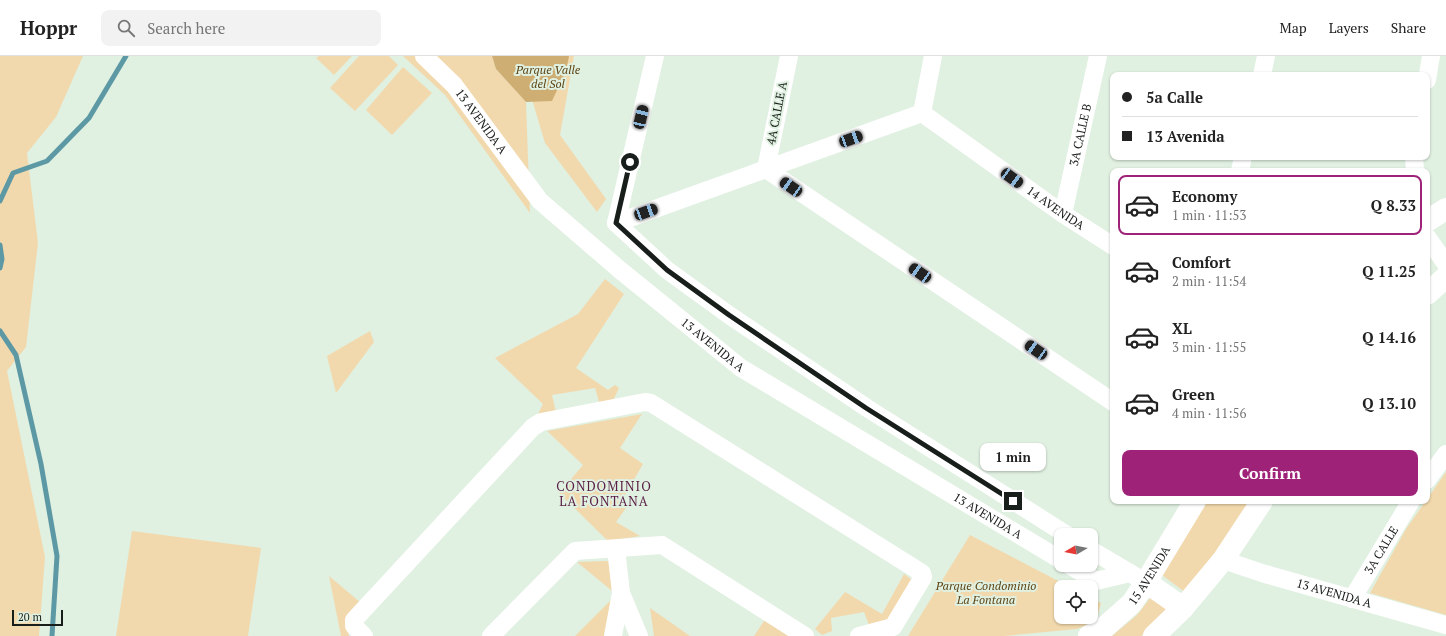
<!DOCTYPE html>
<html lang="en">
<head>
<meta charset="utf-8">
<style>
  :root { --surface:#fff; --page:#f2f2f2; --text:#222; --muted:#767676; --line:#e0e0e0; --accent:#9e2278 }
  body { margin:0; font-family:"PT Serif",serif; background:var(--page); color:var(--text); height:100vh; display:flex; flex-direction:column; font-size:15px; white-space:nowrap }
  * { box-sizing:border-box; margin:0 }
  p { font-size:13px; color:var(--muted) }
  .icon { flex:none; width:22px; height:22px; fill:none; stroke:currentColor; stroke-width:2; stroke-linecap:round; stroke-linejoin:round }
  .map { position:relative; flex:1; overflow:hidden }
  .details { position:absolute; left:1110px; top:112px; width:320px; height:336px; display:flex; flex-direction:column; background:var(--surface); border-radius:8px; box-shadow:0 1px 3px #0004 }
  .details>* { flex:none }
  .top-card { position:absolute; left:1110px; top:16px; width:320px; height:88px; border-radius:8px; box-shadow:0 1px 3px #0004; display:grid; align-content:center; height:88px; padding:0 12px; background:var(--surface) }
  .needle { width:26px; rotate:260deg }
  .fabs { position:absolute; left:1054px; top:472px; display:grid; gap:8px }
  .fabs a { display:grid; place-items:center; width:44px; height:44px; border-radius:8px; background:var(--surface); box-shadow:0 1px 3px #0004; font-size:20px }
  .scale { position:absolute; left:12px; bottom:10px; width:51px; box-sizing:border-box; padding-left:4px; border:2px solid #181e19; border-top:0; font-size:11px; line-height:14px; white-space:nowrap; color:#181e19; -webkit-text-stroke:3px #e0f0e1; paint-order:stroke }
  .end { position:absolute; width:18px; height:18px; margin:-9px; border:5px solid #181e19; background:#fff; box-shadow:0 0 0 2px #fff }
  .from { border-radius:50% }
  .bubble { position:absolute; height:28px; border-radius:8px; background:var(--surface); box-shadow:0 1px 3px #0004; font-size:13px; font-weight:800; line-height:28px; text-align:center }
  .car { position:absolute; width:12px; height:24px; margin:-12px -6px; border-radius:5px; box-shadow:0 0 3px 1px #0007; background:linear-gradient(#222 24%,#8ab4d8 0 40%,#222 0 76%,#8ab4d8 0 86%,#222 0) }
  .top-card b { display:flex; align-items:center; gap:14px; height:38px; font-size:15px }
  .top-card b+b { border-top:1px solid var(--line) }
  .top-card i { width:10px; height:10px; background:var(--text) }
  ul { padding:7px 0 0; list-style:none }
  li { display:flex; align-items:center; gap:12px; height:60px; margin:0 8px 6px; padding:0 4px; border:2px solid transparent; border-radius:8px }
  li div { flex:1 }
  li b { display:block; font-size:15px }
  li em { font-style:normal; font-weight:800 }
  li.on { border-color:var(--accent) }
  li>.icon { width:36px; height:36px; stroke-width:1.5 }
  .primary-button { display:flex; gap:8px; margin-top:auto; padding:8px 12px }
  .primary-button a { flex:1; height:46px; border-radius:8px; background:var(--accent); color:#fff; font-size:16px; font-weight:800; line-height:46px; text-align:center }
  header { display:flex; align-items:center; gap:24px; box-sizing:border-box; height:56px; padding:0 20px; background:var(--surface); border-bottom:1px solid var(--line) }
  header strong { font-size:19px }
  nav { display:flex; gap:22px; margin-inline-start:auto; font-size:14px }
  .search { width:280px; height:36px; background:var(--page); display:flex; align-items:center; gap:10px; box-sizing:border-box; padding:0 14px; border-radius:8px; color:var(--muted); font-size:15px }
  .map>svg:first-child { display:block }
  .green { fill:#f2d9ad }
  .forest { fill:#cfae73 }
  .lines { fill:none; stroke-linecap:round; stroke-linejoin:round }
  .stream { stroke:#5d99a4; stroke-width:5 }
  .minor { stroke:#fff; stroke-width:18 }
  .major { stroke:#fff; stroke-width:22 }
  .route { stroke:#181e19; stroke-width:5 }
  .labels { text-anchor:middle; stroke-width:4; stroke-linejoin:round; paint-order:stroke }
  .park-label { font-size:12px; font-style:italic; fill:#5d4618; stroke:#e0f0e1 }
  .street-label { font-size:12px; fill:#181e19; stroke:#e0f0e1 }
  .neighbourhood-label { font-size:13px; letter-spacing:1px; fill:#5a1f45; stroke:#e0f0e1 }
</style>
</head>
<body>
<header>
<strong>Hoppr</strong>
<div class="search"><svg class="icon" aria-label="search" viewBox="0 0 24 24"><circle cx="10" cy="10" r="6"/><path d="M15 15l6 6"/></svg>Search here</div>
<nav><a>Map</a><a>Layers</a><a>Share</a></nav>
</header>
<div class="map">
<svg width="1446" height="580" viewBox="0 0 1446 580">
  <rect width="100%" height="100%" fill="#e0f0e1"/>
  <path class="green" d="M0 0H83L56 61 27 97 38 187 26 291 7 315 45 501 39 580H0Z
    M319 0H352L334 19 316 2Z
    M359 0H389L398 9 355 55 330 32Z
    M403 0H492L496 13 526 46 530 157 445 39Z
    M519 0H574L560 79 606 143 597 156 545 87Z
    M403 11 432 37 392 79 366 54Z
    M605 223 624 238 576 312 608 334 615 329 619 332 612 347 600 349 595 332 552 339 556 356 537 360 543 348 495 302 578 258Z
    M370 275 374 286 336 337 327 300Z
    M642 358 620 392 643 408 620 448 626 452 616 466 640 480 608 485 559 437 583 409 547 375Z
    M1446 416V559L1370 537 1406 473Z
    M1206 445H1250L1217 496 1186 537 1162 519Z
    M132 475 261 492 248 580H116Z
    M970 479 1070 531H1061V561H1091V542L1101 547 1098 558 1091 567 1077 573 1004 580H908Z
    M607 505 614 507 617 539 577 506Z
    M904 518 912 524 886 567 869 569 864 556 831 562 832 575 822 579 815 573 845 536 882 558Z
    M329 520 361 547 347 565 349 580H341Z
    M614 541V580H575Z
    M1151 541 1168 552 1150 574 1141 580H1112L1137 559Z
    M650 552 690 580H654Z
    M766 562 794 580H754Z"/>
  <path class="forest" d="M492 0H569L566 15 552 45 526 46 496 13Z"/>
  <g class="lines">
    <path class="stream" d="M0 145 13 117 47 105 89 62 126 0
      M0 189 2 203 0 212
      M0 275 16 299 41 408 57 500 52 580"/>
    <g class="minor">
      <path id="s1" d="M424 0 454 29 540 145 620 214 741 312 1061 504"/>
      <path d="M789 0 766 113 1113 346"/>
      <path d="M1262 19 1266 0"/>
      <path d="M1427 24 1431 0"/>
      <path id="s2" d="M922 57 1063 158 1113 190"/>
      <path d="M922 57 933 0"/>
      <path d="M1414 101 1415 115"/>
      <path d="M1240 115 1243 101"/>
      <path id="s3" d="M1063 158 1098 0"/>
      <path d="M616 167 667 214 729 259 867 352 1067 479"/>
      <path d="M616 167 922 57"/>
      <path d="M616 167 655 0"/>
      <path d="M1427 181 1446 208"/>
      <path d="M1427 424 1446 398"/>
      <path d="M616 493 621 537 639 580"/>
      <path d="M1091 494 1135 520"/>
      <path id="s4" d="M1223 504 1265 518 1446 569"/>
      <path d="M1069 509 1096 525 1130 517"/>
      <path id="s5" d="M1352 543 1411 445"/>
      <path d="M364 580 354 570V564L533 371 541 366 645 346 651 347 922 517 923 521 893 571 859 580"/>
      <path d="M491 580 575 495 662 489 805 580"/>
      <path d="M613 580 621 537"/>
    </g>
    <g class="major">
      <path d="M1427 165 1446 153"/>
      <path d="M1427 238 1446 221"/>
      <path d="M1146 526 1183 552"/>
      <path id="s6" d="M1089 580 1105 571 1132 547 1146 526 1195 445"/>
      <path d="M1154 580 1183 552 1223 504 1262 445"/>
    </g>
  </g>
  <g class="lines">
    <path class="route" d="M630 106 616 167 667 214 729 259 866 352 1013 445"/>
  </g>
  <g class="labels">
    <g class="park-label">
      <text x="548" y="18">Parque Valle<tspan x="548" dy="14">del Sol</tspan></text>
      <text x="986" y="534">Parque Condominio<tspan x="986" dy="14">La Fontana</tspan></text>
    </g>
    <g class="street-label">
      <text transform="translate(777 57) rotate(-79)" y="4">4A CALLE A</text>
      <text dy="4" stroke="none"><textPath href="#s1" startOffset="87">13 AVENIDA A</textPath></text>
      <text dy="4" stroke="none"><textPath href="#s3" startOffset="81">3A CALLE B</textPath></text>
      <text dy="4" stroke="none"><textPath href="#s2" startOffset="164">14 AVENIDA</textPath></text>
      <text dy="4" stroke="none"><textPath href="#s1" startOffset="411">13 AVENIDA A</textPath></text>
      <text dy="4" stroke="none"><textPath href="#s1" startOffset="735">13 AVENIDA A</textPath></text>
      <text dy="4" stroke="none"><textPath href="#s5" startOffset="57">3A CALLE</textPath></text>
      <text dy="4" stroke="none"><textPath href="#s6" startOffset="87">15 AVENIDA</textPath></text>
      <text dy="4" stroke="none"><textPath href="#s4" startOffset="116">13 AVENIDA A</textPath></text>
    </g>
    <g class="neighbourhood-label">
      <text x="604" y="435">CONDOMINIO<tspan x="604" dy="15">LA FONTANA</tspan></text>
    </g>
  </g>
</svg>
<div class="fabs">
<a><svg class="needle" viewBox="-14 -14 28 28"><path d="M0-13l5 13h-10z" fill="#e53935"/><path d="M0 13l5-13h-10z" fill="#767676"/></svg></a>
<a><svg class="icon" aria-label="locate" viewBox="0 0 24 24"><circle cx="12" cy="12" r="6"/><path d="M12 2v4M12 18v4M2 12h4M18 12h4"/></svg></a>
</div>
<div class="scale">20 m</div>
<i class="end from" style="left:630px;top:106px"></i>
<i class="end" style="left:1013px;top:445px"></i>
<div class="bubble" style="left:980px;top:387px;width:66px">1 min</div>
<i class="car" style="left:641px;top:61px;rotate:13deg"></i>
<i class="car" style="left:851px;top:83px;rotate:70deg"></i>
<i class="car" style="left:1012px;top:122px;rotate:126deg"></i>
<i class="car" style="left:791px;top:131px;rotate:304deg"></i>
<i class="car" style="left:646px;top:156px;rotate:70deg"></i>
<i class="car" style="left:920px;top:217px;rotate:304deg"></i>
<i class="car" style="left:1036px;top:294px;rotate:304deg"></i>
<div class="top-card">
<b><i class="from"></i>5a Calle</b>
<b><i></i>13 Avenida</b>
</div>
<section class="details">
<ul>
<li class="on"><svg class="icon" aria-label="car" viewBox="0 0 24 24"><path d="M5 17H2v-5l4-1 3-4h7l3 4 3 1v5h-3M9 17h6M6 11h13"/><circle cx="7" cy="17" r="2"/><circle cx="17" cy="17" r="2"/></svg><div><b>Economy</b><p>1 min · 11:53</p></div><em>Q 8.33</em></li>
<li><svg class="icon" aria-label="car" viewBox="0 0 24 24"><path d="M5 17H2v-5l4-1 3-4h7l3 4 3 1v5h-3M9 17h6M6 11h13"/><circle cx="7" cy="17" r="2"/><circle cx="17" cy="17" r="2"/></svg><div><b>Comfort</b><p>2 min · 11:54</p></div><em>Q 11.25</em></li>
<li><svg class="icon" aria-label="car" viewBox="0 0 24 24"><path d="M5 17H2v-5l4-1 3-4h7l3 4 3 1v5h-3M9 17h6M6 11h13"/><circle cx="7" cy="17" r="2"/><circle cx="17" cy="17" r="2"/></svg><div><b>XL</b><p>3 min · 11:55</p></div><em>Q 14.16</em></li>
<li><svg class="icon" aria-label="car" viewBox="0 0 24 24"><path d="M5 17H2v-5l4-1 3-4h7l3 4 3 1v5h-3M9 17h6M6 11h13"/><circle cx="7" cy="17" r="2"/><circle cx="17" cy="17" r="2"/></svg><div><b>Green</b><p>4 min · 11:56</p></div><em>Q 13.10</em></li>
</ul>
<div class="primary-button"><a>Confirm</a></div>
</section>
</div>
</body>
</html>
